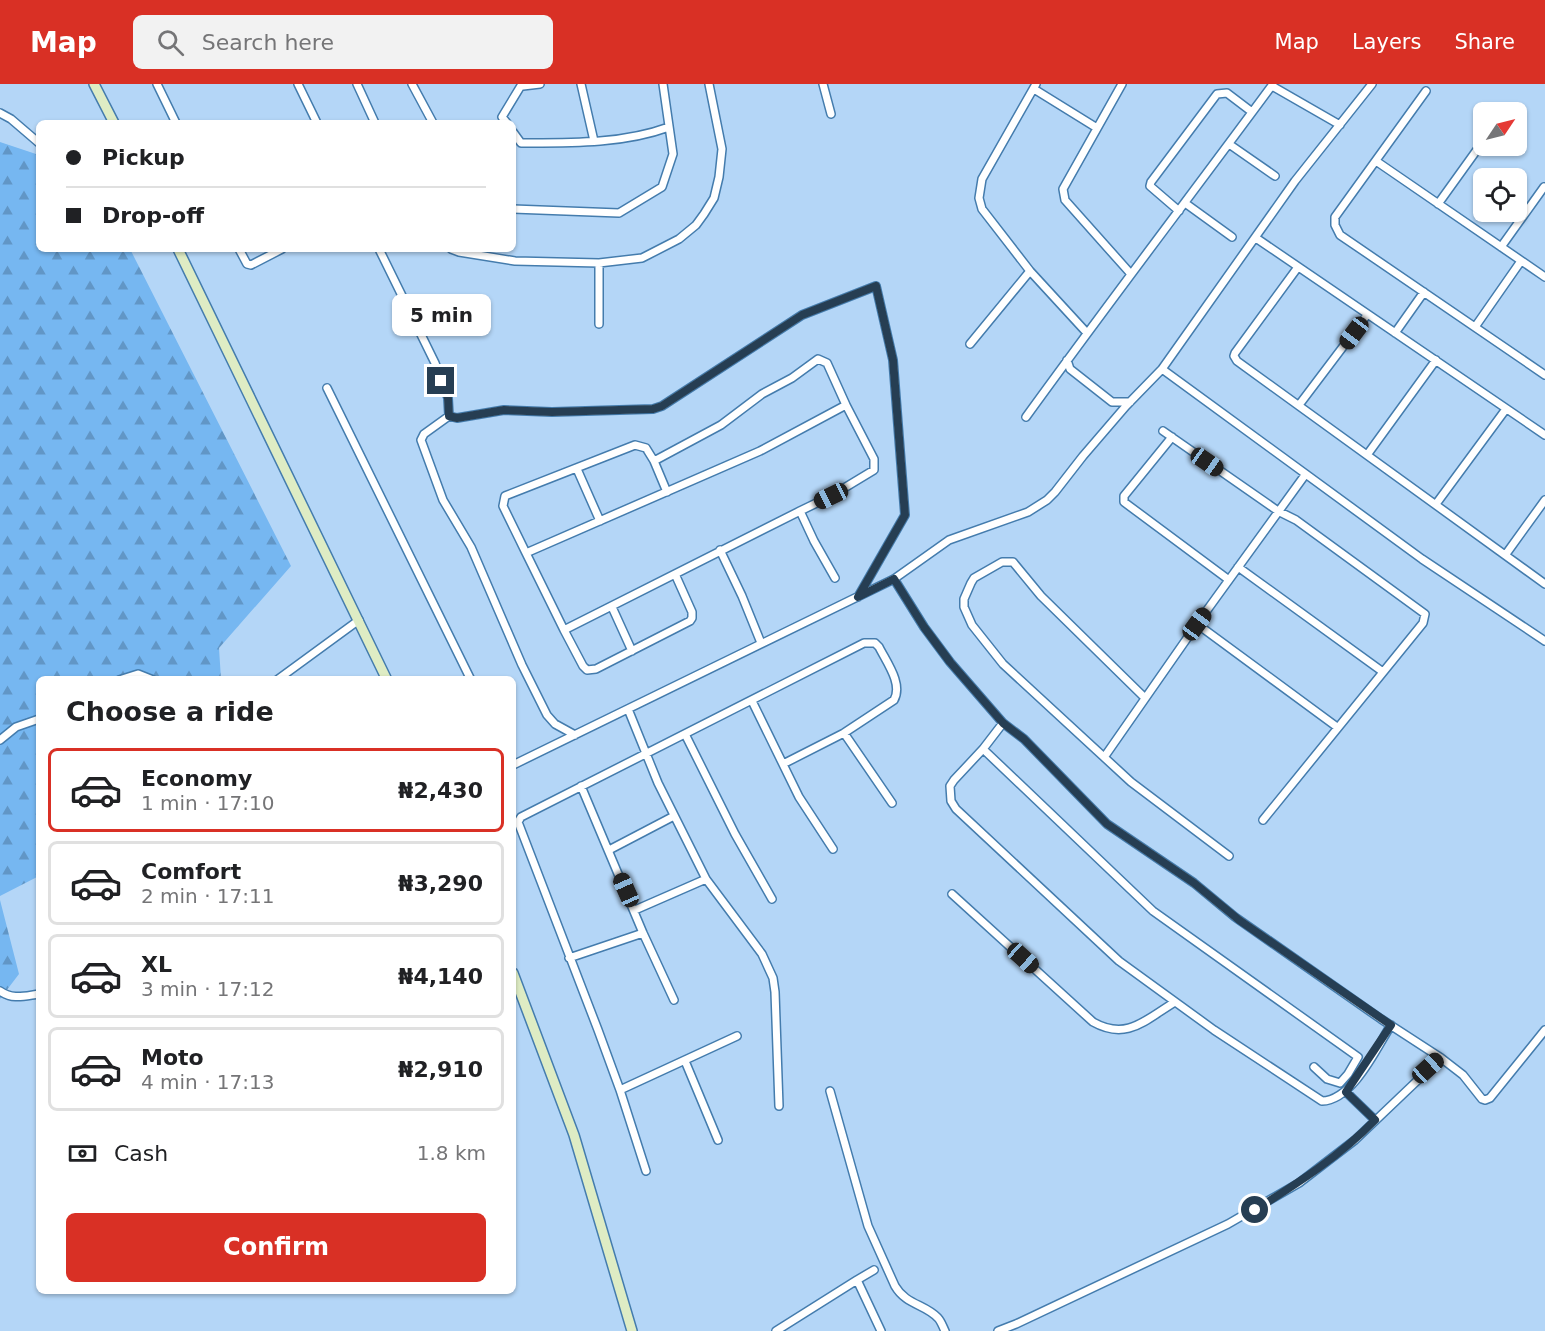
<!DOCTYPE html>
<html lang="en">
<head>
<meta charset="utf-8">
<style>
  :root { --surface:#fff; --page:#f2f2f2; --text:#202124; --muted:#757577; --line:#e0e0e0; --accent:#d93025 }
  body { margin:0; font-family:"DejaVu Sans",sans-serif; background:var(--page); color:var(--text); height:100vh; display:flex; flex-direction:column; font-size:22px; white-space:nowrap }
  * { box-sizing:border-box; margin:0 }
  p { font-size:20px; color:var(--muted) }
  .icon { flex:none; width:33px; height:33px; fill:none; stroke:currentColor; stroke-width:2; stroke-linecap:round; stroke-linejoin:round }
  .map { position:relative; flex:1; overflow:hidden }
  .panel { position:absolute; left:36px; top:592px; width:480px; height:618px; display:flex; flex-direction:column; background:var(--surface); border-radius:9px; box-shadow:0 2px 4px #0004 }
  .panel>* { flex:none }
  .banner { position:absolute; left:36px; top:36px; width:480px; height:132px; border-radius:9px; box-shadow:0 2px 4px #0004; display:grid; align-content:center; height:132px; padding:0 30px; background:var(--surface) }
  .needle { width:39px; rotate:55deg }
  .buttons { position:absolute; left:1473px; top:18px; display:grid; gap:12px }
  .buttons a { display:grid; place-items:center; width:54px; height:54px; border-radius:9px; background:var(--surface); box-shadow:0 2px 4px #0004; font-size:30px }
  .end { position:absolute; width:27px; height:27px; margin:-14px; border:8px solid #263e53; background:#fff; box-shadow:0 0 0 3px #fff }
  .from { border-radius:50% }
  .bubble { position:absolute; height:42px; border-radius:9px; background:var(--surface); box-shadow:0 2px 4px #0004; font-size:20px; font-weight:600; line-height:42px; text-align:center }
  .car { position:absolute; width:18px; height:36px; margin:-18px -9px; border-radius:8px; box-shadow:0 0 4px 2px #0007; background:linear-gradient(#222 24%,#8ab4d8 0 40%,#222 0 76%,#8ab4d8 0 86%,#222 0) }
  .banner b { display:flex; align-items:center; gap:21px; height:57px; font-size:22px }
  .banner b+b { border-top:2px solid var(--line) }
  .banner i { width:15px; height:15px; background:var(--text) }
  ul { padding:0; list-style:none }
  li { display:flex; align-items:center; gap:18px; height:84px; margin:0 12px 9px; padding:0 18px; border:3px solid var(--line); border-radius:9px }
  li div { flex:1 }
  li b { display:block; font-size:22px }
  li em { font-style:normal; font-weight:600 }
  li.current { border-color:var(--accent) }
  li>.icon { width:54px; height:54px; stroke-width:1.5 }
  h2 { padding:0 30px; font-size:27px; line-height:72px }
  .pay { display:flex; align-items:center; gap:15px; height:66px; padding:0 30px; font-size:22px }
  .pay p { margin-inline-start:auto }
  .cta { display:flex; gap:12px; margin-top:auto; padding:12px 30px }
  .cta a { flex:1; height:69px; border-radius:9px; background:var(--accent); color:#fff; font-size:24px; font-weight:600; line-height:69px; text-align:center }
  header { display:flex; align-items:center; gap:36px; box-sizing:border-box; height:84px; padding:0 30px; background:var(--accent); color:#fff }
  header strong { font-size:28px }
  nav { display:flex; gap:33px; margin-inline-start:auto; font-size:21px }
  .search { width:420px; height:54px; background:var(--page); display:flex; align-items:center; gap:15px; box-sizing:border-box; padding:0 21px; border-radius:9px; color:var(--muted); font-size:22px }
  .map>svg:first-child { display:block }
  .forest { fill:url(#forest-firs) }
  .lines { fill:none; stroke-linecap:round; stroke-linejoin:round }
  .street-casing { stroke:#447cad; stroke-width:10 }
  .secondary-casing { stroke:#447cad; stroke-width:12 }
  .street { stroke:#fff; stroke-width:7 }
  .secondary { stroke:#deecc4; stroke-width:9 }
  .route { stroke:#263e53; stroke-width:8 }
</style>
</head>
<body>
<header>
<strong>Map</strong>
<div class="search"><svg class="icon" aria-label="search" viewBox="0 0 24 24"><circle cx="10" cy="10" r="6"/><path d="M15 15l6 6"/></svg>Search here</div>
<nav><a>Map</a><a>Layers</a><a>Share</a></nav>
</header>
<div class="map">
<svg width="1545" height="1247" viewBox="0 0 1545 1247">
  <defs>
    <pattern id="forest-firs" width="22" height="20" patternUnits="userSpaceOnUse" patternTransform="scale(1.5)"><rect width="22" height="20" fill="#76b7f1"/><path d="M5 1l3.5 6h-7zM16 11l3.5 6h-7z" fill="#6196c6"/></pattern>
  </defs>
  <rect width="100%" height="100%" fill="#b4d6f7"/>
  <path class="forest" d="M0 58 39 71V165H130L291 482 219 564 221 595 39 596V792L0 812Z
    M0 816 19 890 0 915Z"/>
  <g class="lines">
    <g class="street-casing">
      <path id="street" d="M157 0 176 39
        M298 0 317 39
        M357 0 375 39
        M412 0 433 39
        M581 0 594 57
        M823 0 831 30
        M1036 0 982 95 979 114 982 125 1030 187 1087 249
        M1122 0 1063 105 1065 116 1130 189
        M523 2 540 0
        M1272 2 1340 41
        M1034 5 1097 44
        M1426 7 1335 133V141L1340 151 1545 291
        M0 29 11 35 39 59
        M507 39 502 33 522 0
        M513 48 521 59C570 59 623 60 669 43
        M1229 60 1275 92
        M1376 77 1545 193
        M1185 119 1232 153
        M1438 120 1484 56
        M513 125 619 129 662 103 673 70 663 0
        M1179 127 1150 102 1151 98 1217 10 1227 9 1252 28
        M1256 154 1545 351
        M1501 163 1544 103
        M239 165 247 180 251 181 282 165
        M379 165 435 279 448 314 449 332 424 350 421 356 443 416 471 463 522 581 547 631 555 640 575 651
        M451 165 459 168 515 177 599 179 642 174 679 155 696 141 704 130 714 114 719 93 722 65 709 0
        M1298 183 1235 269 1234 272 1237 277 1545 500
        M599 240V179
        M1475 243 1521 177
        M1395 249 1424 208
        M970 260 1030 187
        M1067 276 1070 285 1112 318H1130
        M1162 285 1422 475 1545 557
        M327 304 471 596
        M1299 321 1367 231
        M449 332 457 334 504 326 552 328 653 325 662 322 802 231 876 202 893 276 905 431 858 513
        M1026 333C1107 221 1191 111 1273 0
        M1163 347 1278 427 1296 436 1425 530 1423 539 1263 736
        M1172 353 1124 412V418L1229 496
        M1367 371 1436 276
        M577 385 600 437
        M667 408 654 377 721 341 762 310 792 294 818 275 827 279 846 321
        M1436 420 1506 325
        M720 466 742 512 761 559
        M526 469 503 422 505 412 635 361 646 364 654 377
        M1506 470 1545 416
        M1238 483 1383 588
        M675 490 692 528V534L690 537 596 585 587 586 583 582 564 546 800 427 814 457 835 494
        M894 495 924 543 950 578 1003 639 1024 655 1107 740 1194 799 1235 833 1381 935 1441 974 1463 991 1482 1015 1485 1016 1490 1014 1545 946
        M612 523 632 567
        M1197 540 1337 643
        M564 546 526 469 760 367 846 321 874 375V386L831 412 800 427
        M119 596 138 590 153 596
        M277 596 359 536
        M1145 614 1041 512 1013 478H1002L974 494 971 499 964 515V523L972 541 1003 580 1131 698 1229 772
        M752 617 799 713 833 765
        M628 625 658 699 706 795 762 870 773 894 775 908 779 1022
        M1003 639 983 665 954 696 950 702 951 717 956 725 1119 877 1214 946 1322 1017C1353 1016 1376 965 1391 941
        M844 649 892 719
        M685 650 735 750 772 815
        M0 656 16 643 39 635
        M983 665 1153 827 1358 973 1348 990 1340 999 1327 995 1314 983
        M1105 672 1197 540 1305 391
        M513 681 894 495 949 456 1028 428 1047 416 1055 408 1083 372 1126 322 1162 285 1295 97 1372 0
        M581 702 643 849 674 916
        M609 766 674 732
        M952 810 1093 938C1127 957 1145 936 1175 918
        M635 826 706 795
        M569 874 643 849
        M0 907C13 916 24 912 39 910
        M685 977 718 1056
        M620 1006 737 952
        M830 1007 868 1142 895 1202C906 1221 925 1220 938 1234 941 1237 943 1243 945 1247
        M1346 1008 1375 1036
        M646 1087 620 1006 598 946 518 738 521 733 864 559H875L879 563C887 579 903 600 894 616L844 649 783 680
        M857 1196 874 1186
        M776 1247 857 1196 881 1247
        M998 1247 1016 1240 1228 1140 1299 1099 1355 1056 1441 974"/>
    </g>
    <g class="secondary-casing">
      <path id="secondary" d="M94 0 114 39
        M178 165 387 596
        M513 889 574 1051 632 1247"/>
    </g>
    <use href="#street" class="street"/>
    <use href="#secondary" class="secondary"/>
  </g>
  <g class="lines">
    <path class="route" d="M441 297 448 314 449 332 457 334 504 326 552 328 653 325 662 322 802 231 876 202 893 276 905 431 858 513 894 495 924 543 950 578 1003 639 1024 655 1107 740 1194 799 1239 836 1391 941 1346 1008 1375 1036C1340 1072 1298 1099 1255 1126"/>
  </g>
</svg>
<div class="buttons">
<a><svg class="needle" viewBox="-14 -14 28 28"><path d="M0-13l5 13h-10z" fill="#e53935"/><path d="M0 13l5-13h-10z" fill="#757577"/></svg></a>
<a><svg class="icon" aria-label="locate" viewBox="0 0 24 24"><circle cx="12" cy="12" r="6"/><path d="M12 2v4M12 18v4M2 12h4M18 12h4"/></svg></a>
</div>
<i class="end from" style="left:1255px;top:1126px"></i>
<i class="end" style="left:441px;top:297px"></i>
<div class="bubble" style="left:392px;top:210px;width:99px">5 min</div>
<i class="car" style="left:1354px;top:249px;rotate:217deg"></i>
<i class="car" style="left:1207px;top:378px;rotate:125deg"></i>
<i class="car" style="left:831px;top:412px;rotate:244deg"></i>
<i class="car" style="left:1197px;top:540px;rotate:36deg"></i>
<i class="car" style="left:626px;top:806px;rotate:336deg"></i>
<i class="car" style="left:1023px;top:874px;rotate:132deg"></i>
<i class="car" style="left:1428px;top:984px;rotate:48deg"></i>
<div class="banner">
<b><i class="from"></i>Pickup</b>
<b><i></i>Drop-off</b>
</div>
<section class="panel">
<h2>Choose a ride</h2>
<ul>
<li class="current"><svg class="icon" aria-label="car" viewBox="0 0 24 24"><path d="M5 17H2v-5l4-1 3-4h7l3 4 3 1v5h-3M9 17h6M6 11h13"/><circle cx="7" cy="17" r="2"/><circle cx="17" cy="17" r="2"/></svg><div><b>Economy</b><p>1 min · 17:10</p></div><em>₦2,430</em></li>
<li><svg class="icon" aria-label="car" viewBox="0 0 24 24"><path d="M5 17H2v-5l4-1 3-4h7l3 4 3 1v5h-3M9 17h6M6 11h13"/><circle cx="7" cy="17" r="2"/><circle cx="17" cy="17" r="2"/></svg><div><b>Comfort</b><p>2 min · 17:11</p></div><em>₦3,290</em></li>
<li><svg class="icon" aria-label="car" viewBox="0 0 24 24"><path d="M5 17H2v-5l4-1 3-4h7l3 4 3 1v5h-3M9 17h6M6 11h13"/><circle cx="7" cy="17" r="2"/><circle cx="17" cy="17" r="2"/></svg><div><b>XL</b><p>3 min · 17:12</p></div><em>₦4,140</em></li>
<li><svg class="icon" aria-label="car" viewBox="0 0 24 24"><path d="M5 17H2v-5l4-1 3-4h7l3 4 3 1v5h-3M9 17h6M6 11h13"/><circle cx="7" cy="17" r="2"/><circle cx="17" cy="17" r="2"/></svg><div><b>Moto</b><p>4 min · 17:13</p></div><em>₦2,910</em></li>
</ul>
<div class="pay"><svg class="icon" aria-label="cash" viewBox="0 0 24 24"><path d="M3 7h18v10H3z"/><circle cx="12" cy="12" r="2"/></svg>Cash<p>1.8 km</p></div>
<div class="cta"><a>Confirm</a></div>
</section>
</div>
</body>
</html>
